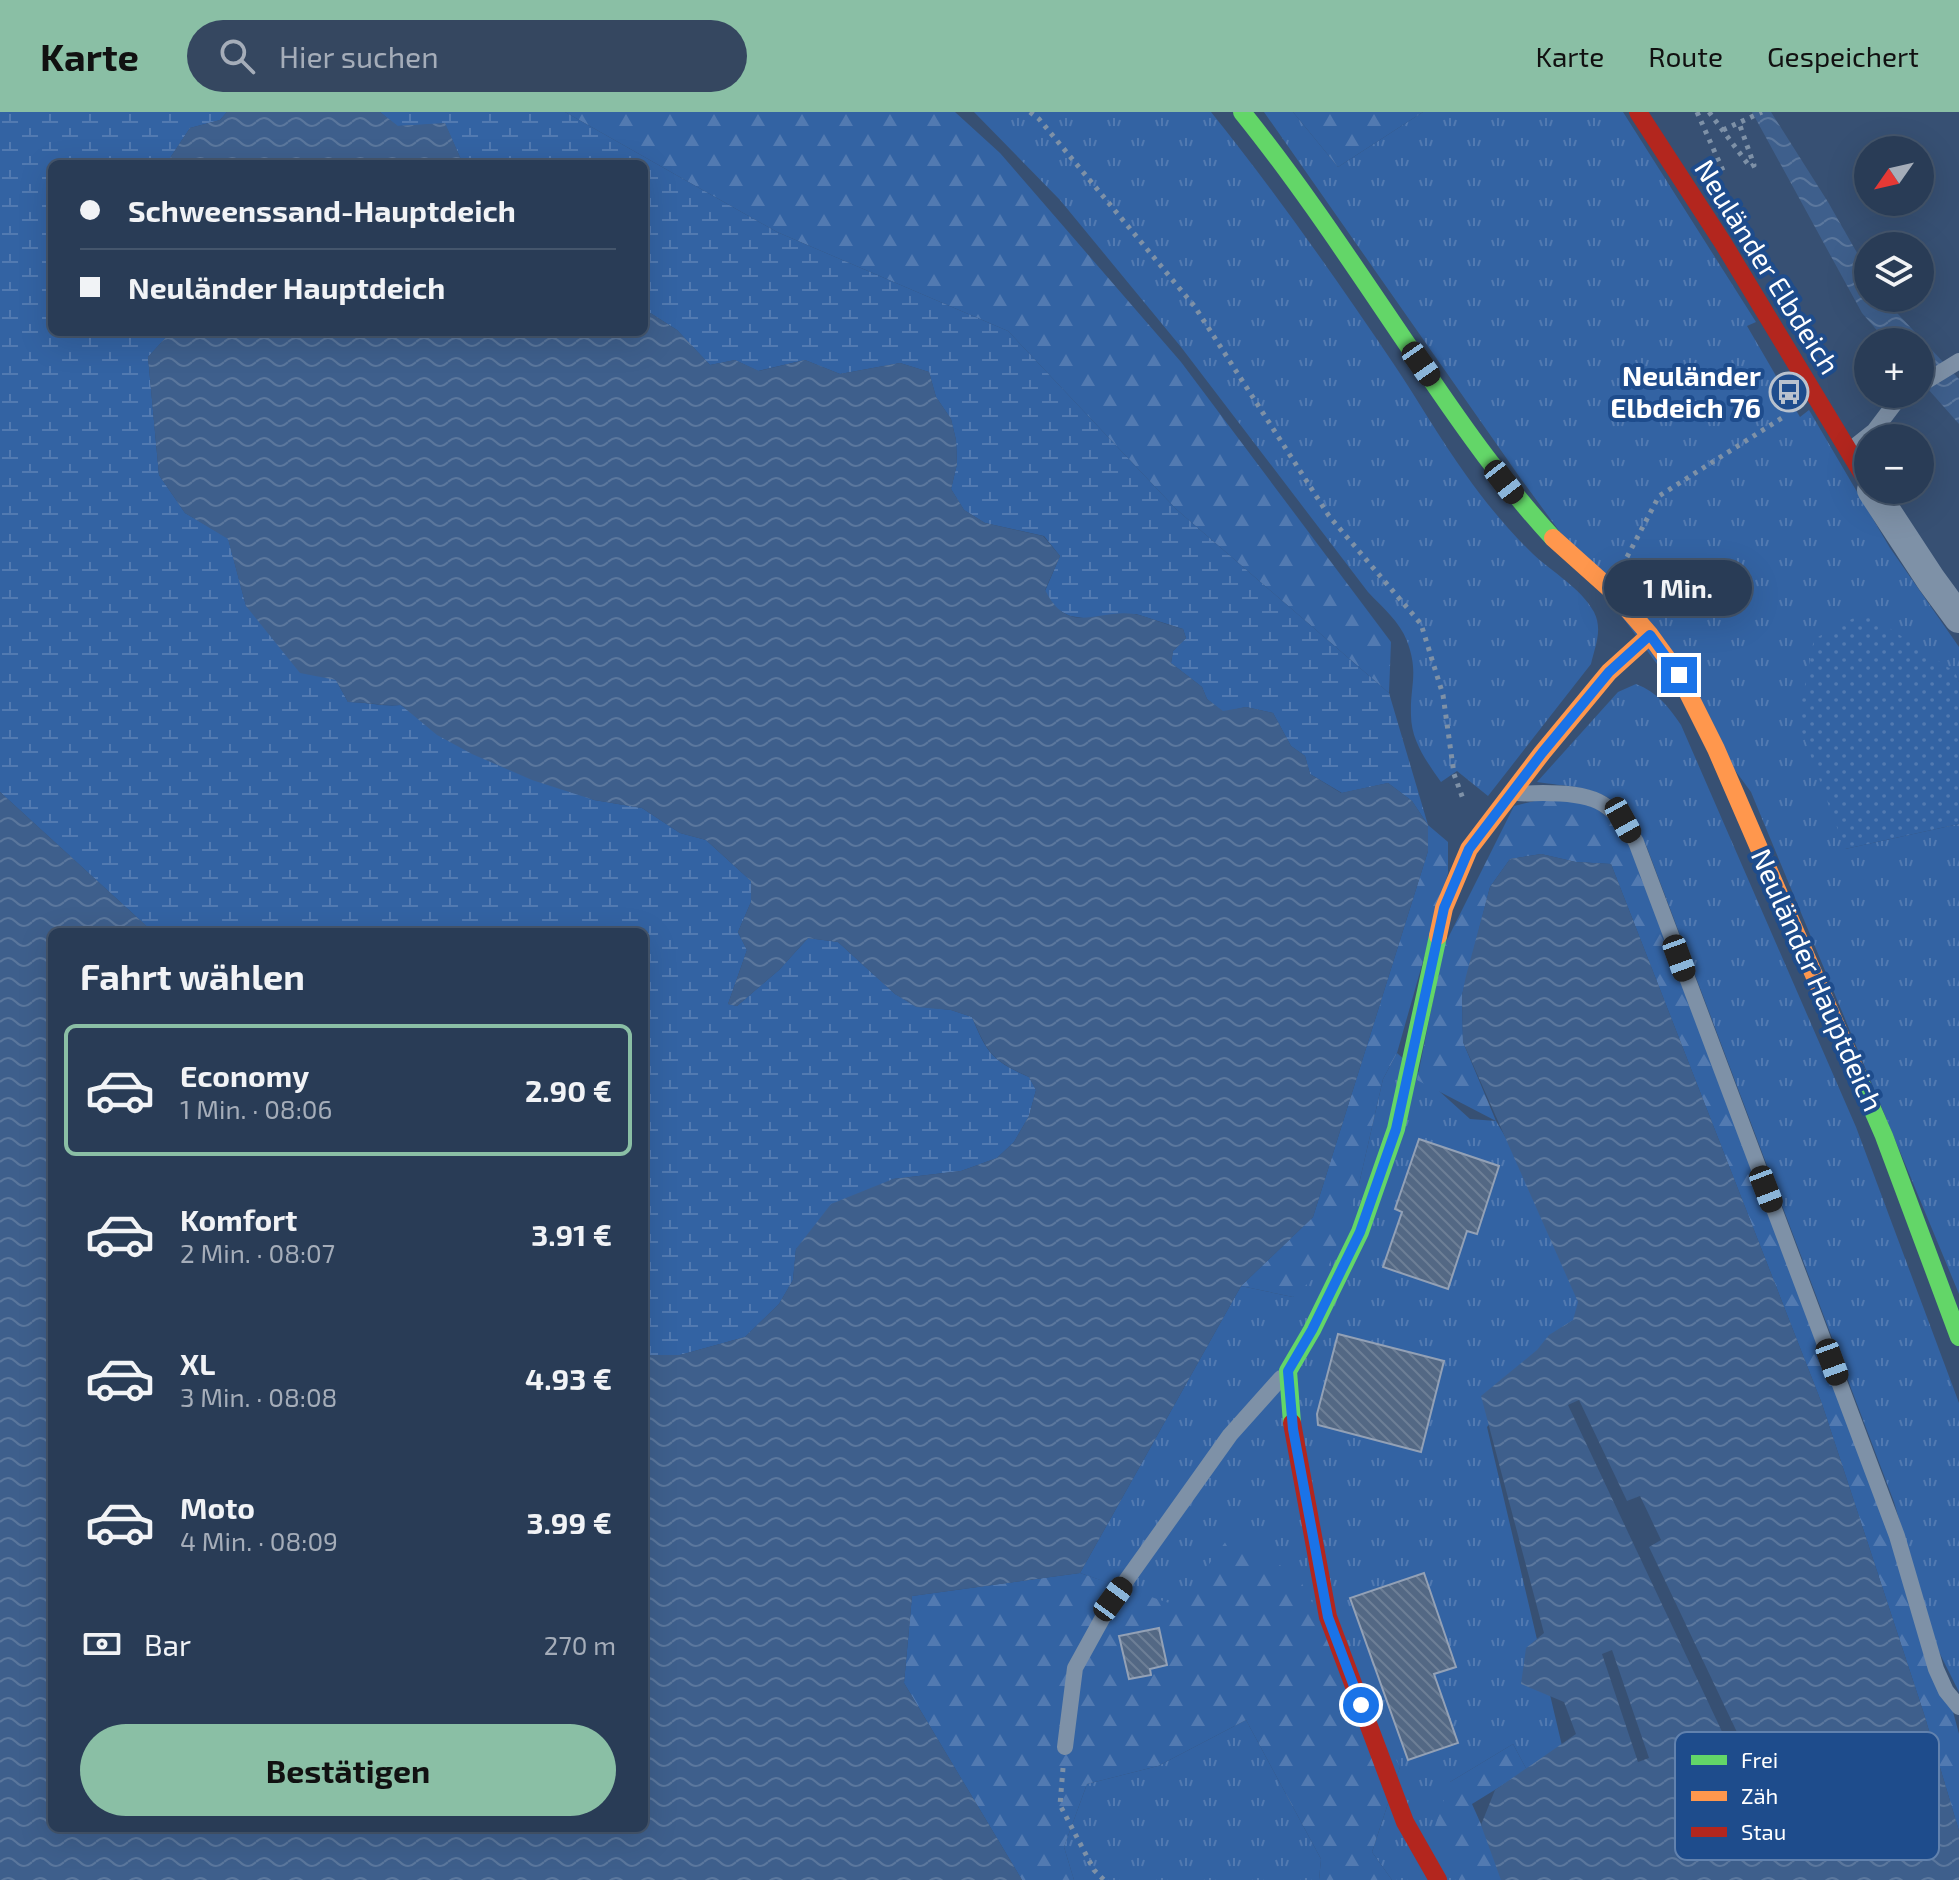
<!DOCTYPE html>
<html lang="de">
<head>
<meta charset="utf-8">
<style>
  :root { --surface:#293c56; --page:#354760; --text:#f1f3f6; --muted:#a5adb9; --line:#45566c; --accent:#8abfa5 }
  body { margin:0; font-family:"Exo 2",sans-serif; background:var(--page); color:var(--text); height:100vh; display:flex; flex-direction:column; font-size:30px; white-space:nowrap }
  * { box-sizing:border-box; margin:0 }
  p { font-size:26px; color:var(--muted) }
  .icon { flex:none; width:44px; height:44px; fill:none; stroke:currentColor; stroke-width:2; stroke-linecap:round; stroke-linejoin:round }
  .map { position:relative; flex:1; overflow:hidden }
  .details { position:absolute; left:48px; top:816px; width:600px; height:904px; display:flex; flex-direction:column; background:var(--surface); border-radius:12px; box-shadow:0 8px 32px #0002,0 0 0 2px var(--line) }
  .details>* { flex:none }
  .guide { position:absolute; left:48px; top:48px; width:600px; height:176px; border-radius:12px; box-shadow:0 8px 32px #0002,0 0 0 2px var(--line); display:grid; align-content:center; height:176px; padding:0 32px; background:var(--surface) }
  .needle { width:52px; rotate:236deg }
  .buttons { position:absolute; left:1854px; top:24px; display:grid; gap:16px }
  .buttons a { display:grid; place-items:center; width:80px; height:80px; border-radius:50%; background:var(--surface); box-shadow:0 8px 32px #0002,0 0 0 2px var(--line); font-size:40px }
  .end { position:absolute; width:36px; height:36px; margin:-18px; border:10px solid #1a73e8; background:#fff; box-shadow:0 0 0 4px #fff }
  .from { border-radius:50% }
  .bubble { position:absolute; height:56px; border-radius:28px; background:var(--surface); box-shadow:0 8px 32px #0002,0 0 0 2px var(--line); font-size:26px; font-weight:700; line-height:56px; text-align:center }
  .car { position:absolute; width:24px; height:48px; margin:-24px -12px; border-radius:10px; box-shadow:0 0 6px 2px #0007; background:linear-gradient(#222 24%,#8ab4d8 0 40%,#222 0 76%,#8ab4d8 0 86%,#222 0) }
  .guide b { display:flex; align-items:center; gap:28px; height:76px; font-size:30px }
  .guide b+b { border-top:2px solid var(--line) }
  .guide i { width:20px; height:20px; background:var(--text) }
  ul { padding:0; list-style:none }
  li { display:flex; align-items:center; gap:24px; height:132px; margin:0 16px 12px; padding:0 16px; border:4px solid transparent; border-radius:12px }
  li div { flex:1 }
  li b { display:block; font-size:30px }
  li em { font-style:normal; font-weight:700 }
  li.current { border-color:var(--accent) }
  li>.icon { width:72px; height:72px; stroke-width:1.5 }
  h2 { padding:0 32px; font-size:36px; line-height:96px }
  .pay { display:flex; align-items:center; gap:20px; height:88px; padding:0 32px; font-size:30px }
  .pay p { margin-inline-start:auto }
  .action { display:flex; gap:16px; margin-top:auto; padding:16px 32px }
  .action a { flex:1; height:92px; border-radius:48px; background:var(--accent); color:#111; font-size:32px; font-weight:700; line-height:92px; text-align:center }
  header { display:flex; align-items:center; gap:48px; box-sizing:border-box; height:112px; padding:0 40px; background:var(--accent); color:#111 }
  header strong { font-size:38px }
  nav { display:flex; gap:44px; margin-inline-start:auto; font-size:28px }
  .search { width:560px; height:72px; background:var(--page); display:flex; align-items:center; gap:20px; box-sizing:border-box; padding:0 28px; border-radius:44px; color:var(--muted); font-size:30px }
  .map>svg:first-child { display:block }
  .grass { fill:url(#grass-tufts) }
  .forest { fill:url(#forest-firs) }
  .wetland { fill:url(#wetland-marsh) }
  .park { fill:url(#park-dots) }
  .water { fill:url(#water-waves) }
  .pier { fill:#375073 }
  .building { fill:url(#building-back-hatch); stroke:#93a1b6; stroke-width:2 }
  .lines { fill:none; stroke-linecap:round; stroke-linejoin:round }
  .path { stroke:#7e91a7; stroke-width:5; stroke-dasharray:4 6; stroke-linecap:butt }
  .lane { stroke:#7e91a7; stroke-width:16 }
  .street { stroke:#7e91a7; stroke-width:30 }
  .fast { stroke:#63d668; stroke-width:18 }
  .slow { stroke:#ff974d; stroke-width:18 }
  .jam { stroke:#b3261e; stroke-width:18 }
  .route { stroke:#1a73e8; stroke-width:10 }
  .labels { text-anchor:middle; stroke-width:8; stroke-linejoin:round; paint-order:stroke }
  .street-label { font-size:28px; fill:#fff; stroke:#1e4c8c }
  .poi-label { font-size:28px; font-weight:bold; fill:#fff; stroke:#1e4c8c; text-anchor:end }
  .key { fill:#1e4c8c; stroke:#6282ae; stroke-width:2 }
  .key-label { font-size:22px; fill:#fff }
</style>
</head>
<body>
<header>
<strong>Karte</strong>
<div class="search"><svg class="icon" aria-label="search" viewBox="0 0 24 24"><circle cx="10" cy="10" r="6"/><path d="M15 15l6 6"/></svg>Hier suchen</div>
<nav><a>Karte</a><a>Route</a><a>Gespeichert</a></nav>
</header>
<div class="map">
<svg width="1959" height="1768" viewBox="0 0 1959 1768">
  <defs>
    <pattern id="grass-tufts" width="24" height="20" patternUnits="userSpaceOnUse" patternTransform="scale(2)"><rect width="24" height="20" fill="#3363a3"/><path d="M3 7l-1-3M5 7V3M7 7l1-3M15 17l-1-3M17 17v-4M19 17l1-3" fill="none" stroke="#527ab1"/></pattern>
    <pattern id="forest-firs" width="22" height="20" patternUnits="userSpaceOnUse" patternTransform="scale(2)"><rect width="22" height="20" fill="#3363a3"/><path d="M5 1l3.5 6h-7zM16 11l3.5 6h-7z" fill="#527ab1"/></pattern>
    <pattern id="wetland-marsh" width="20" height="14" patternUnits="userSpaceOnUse" patternTransform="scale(2)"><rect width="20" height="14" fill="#3363a3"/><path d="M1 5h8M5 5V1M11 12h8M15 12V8" fill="none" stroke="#527ab1"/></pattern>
    <pattern id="park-dots" width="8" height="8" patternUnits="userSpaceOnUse" patternTransform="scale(2)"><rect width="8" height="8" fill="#3363a3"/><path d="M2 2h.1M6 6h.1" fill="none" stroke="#527ab1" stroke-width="1.8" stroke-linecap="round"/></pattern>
    <pattern id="water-waves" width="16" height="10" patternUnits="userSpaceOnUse" patternTransform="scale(2)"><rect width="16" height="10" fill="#3e5f8c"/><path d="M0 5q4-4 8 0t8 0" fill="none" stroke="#5b779d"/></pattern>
    <pattern id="building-back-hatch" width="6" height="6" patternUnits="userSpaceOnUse" patternTransform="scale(2)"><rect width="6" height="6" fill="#536884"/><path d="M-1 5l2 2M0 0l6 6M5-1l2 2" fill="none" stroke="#6d7f96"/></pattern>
  </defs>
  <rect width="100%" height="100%" fill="#375073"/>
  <path class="grass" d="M974 0H1211C1276 81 1335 165 1393 251 1418 288 1440 327 1466 363 1486 391 1508 418 1533 442 1553 461 1580 475 1594 500 1603 518 1595 534 1591 552L1488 684 1457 659 1441 670C1427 650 1411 629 1411 603 1410 573 1419 561 1407 529 1400 510 1382 495 1368 480L1181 235 1060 88Z
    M1264 0H1293L1338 55 1423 0H1623L1756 210 1747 214 1800 305 1809 298 1890 436 1959 535V570L1954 560 1845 737 1959 712V1182L1751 680 1521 367Z
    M1636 572C1657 580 1669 595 1681 613L1856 1015 1959 1291V1580L1936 1534 1894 1390 1646 733C1616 675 1596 678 1537 670L1618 580Z
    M1397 941 1470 1007 1496 1009 1598 1183 1487 1315 1563 1638 1527 1658 1513 1632 1450 1670 1459 1768H1392L1372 1740 1400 1655 1178 1495 1080 1461 1241 1174 1293 1185 1359 1072 1383 967Z
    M1246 1608 1321 1747 1319 1768H1074L1064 1735 1087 1672 1158 1654Z"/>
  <path class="forest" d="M565 0H955L1000 41 1181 250 1391 530 1389 581 1176 397 1008 219 777 120Z
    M1293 0H1423L1338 55Z
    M1539 688C1584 690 1596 688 1626 725L1797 1165 1952 1596 1959 1622V1719L1924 1602 1822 1292 1611 752 1576 750 1541 742 1510 747 1490 775 1462 883 1463 930 1496 1009 1417 968 1444 834 1514 694Z
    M1428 713 1448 730V761L1397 941 1383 967 1359 1072 1330 1151 1293 1185 1241 1174 1313 1105 1428 739Z
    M1232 1421 1299 1466 1400 1655 1372 1740 1392 1768H1319L1321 1747 1246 1608 1158 1654 1087 1672 1064 1735 1074 1768H1022L904 1571 912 1484 1080 1461 1178 1494Z
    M1513 1632 1527 1658 1472 1692 1506 1768H1459L1434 1717 1450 1670Z"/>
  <path class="wetland" d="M0 0H227L220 8 190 16 166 52H52V220H171L148 245 159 363 185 401 228 426 246 494 336 568 348 590C366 590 383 595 401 593L417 605 594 688 642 696 680 721 706 728 751 769V790L738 820 747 838 728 892 737 894 779 858 808 826 838 830 895 882 916 894 951 898 972 905C987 942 993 949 1029 965L1036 978 1029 1004 1014 1030 997 1046 961 1059 893 1067 796 1137 793 1168 779 1192 745 1225 680 1243H644V820H153L0 680Z
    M380 0H565L777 120 1008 219 1176 397 1389 581 1428 713 1412 689 1388 671 1342 681 1310 662 1305 644 1291 634 1273 601 1246 595 1223 600 1207 587 1202 575 1171 551 1173 539 1186 526 1183 517 1136 502 1090 507 1070 504 1054 496 1045 479 1060 444 1044 424 985 411 964 398 951 377 957 352 956 328 951 307 936 285 929 260 900 251 840 262 805 248 758 259 735 248 710 253 677 218 644 197V52H463L445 12 397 14Z"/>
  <path class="park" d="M1865 500 1955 560 1959 570V712L1845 737 1798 609 1814 527Z"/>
  <path class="water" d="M227 0H380L398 14 445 11 463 52H166L190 16 220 8Z
    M1752 0H1771L1828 90 1868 160V186H1883L1959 267V312L1920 268V230H1887L1862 201Z
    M644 197 677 218 710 253 735 248 759 259 805 248 840 262 900 251 929 260 936 285 951 307 956 328 957 352 951 377 964 398 985 411 1043 424 1060 444 1045 478C1069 525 1096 497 1134 502 1146 504 1169 514 1183 517L1186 526 1173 539 1171 551 1202 575 1207 587 1223 599 1246 595 1273 601 1291 634 1305 644 1310 662 1341 681 1388 671 1412 689 1428 713V739L1313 1105 1241 1174 1080 1461 912 1484 904 1571 1022 1768H0V680L153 820H52V1716H644V1243H680L745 1225 779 1192 793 1168 796 1137 831 1092 893 1067 961 1059 997 1046 1014 1030 1029 1004 1036 978 1029 965C992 948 988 942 972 905L951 898 916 895 895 882 838 830 808 826 779 858 737 894 728 892 747 838 738 820 751 790V769L706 728 680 721 642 696 594 688 532 668 472 642 437 623 401 593C383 594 366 590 348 590L336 568 300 561 246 494 228 427 185 401 159 363 148 245 171 220H644Z
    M1541 742 1576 750 1611 752 1822 1292 1924 1602 1959 1719V1768H1501L1481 1713 1495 1678 1576 1622 1564 1590 1521 1572 1526 1536 1544 1521 1481 1284 1537 1238 1549 1223 1573 1208 1578 1190 1463 930 1462 883 1466 864 1490 775 1510 747Z"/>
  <path class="pier" d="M1579 1288 1627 1389 1640 1384 1661 1428 1649 1435 1763 1675 1751 1681 1568 1293Z
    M1612 1538 1649 1646 1638 1650 1602 1542Z"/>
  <path class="building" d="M1419 1027 1499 1054 1477 1122 1467 1119 1448 1177 1383 1155 1402 1100 1395 1097Z
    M1338 1222 1444 1249 1421 1340 1318 1313 1317 1302Z
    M1424 1461 1456 1555 1434 1562 1458 1631 1408 1648 1350 1486Z
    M1159 1516 1167 1553 1150 1557 1151 1563 1129 1567 1119 1524Z"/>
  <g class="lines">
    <path class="path" d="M1030 0 1039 7 1195 195 1329 404 1421 512 1443 583 1454 662 1463 687
      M1697 0 1724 61
      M1709 0 1750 55 1754 53 1739 11
      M1723 18 1762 0
      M1627 445 1659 384 1785 304
      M1063 1656 1060 1693 1094 1758 1104 1768"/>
    <path class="lane" d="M1920 273 1959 249
      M1850 338 1874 319 1896 290 1907 282
      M1518 681C1526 682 1534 681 1543 681 1590 681 1612 687 1636 730L1897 1424 1936 1557 1946 1579 1959 1595
      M1065 1635 1075 1556 1113 1487 1230 1323 1281 1266"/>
    <path class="street" d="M1872 378 1931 468 1959 506"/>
    <path class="fast" d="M1242 0C1308 82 1365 171 1424 257 1464 316 1505 374 1553 426
      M1857 962 1884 1024 1959 1225
      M1292 1311 1288 1259 1312 1218 1360 1120 1396 1017 1438 824"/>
    <path class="slow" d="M1553 426 1610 477 1650 523 1679 563 1716 637 1857 962
      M1438 824 1444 796 1469 737 1542 641 1609 560 1650 523"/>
    <path class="jam" d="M1638 0 1723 131 1868 371
      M1292 1311 1328 1505 1405 1710 1438 1768"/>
  </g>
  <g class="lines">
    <path class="route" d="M1361 1593 1328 1505 1293 1317 1288 1259 1312 1218 1360 1120 1396 1017 1444 796 1469 737 1542 641 1609 560 1650 523 1679 563"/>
  </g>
  <defs>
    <g id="bus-ring" transform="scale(2)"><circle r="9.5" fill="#1e4c8c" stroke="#b9c2ce" stroke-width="1.5"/><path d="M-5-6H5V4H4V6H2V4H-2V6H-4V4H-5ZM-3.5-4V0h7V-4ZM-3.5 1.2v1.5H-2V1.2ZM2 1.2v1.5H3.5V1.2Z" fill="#b9c2ce"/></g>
  </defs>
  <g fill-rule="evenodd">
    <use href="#bus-ring" x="1789" y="280"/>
  </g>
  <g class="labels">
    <g class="street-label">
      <text transform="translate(1767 155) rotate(58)" y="10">Neuländer Elbdeich</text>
      <text transform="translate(1817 868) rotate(66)" y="10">Neuländer Hauptdeich</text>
    </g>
    <g class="poi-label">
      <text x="1761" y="274">Neuländer<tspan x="1761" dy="32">Elbdeich 76</tspan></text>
    </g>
  </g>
  <rect x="1675" y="1620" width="264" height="128" rx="12" class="key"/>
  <rect x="1691" y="1643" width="36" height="10" fill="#63d668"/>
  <rect x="1691" y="1679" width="36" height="10" fill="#ff974d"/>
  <rect x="1691" y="1715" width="36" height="10" fill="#b3261e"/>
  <g class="key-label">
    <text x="1741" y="1656">Frei</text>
    <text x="1741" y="1692">Zäh</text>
    <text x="1741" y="1728">Stau</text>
  </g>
</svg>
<div class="buttons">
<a><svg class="needle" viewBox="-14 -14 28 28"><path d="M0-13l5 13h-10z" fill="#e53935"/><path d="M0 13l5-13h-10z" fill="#a5adb9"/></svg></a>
<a><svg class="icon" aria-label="layers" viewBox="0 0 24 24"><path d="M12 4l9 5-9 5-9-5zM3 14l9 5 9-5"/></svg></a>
<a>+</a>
<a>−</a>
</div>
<i class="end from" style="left:1361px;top:1593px"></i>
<i class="end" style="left:1679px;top:563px"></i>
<div class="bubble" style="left:1604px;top:448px;width:148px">1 Min.</div>
<i class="car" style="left:1421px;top:252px;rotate:145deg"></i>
<i class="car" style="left:1504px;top:370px;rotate:142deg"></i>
<i class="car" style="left:1623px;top:708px;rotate:151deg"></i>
<i class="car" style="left:1679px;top:846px;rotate:160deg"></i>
<i class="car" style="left:1766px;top:1077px;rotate:159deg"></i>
<i class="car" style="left:1832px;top:1250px;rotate:160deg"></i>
<i class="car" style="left:1113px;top:1487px;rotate:36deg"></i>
<div class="guide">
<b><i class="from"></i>Schweenssand-Hauptdeich</b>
<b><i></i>Neuländer Hauptdeich</b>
</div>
<section class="details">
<h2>Fahrt wählen</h2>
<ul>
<li class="current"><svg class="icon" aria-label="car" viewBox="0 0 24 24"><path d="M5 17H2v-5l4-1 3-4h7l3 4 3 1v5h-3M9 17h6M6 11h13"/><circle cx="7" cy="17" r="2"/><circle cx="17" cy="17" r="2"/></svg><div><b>Economy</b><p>1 Min. · 08:06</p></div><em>2.90 €</em></li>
<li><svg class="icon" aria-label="car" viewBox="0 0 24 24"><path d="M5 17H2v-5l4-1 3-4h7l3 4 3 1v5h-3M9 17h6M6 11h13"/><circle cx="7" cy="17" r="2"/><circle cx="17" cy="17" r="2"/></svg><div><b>Komfort</b><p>2 Min. · 08:07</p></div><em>3.91 €</em></li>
<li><svg class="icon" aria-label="car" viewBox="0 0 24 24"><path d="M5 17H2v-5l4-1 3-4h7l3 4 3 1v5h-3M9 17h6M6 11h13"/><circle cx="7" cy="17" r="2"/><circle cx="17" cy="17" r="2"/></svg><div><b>XL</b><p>3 Min. · 08:08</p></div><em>4.93 €</em></li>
<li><svg class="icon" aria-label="car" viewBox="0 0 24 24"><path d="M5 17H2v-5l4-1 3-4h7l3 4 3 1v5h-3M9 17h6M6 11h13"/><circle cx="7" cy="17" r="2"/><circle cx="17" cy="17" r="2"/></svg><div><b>Moto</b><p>4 Min. · 08:09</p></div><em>3.99 €</em></li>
</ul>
<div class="pay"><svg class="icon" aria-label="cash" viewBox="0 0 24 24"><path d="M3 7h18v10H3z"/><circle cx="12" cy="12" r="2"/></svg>Bar<p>270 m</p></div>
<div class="action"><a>Bestätigen</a></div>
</section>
</div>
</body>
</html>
